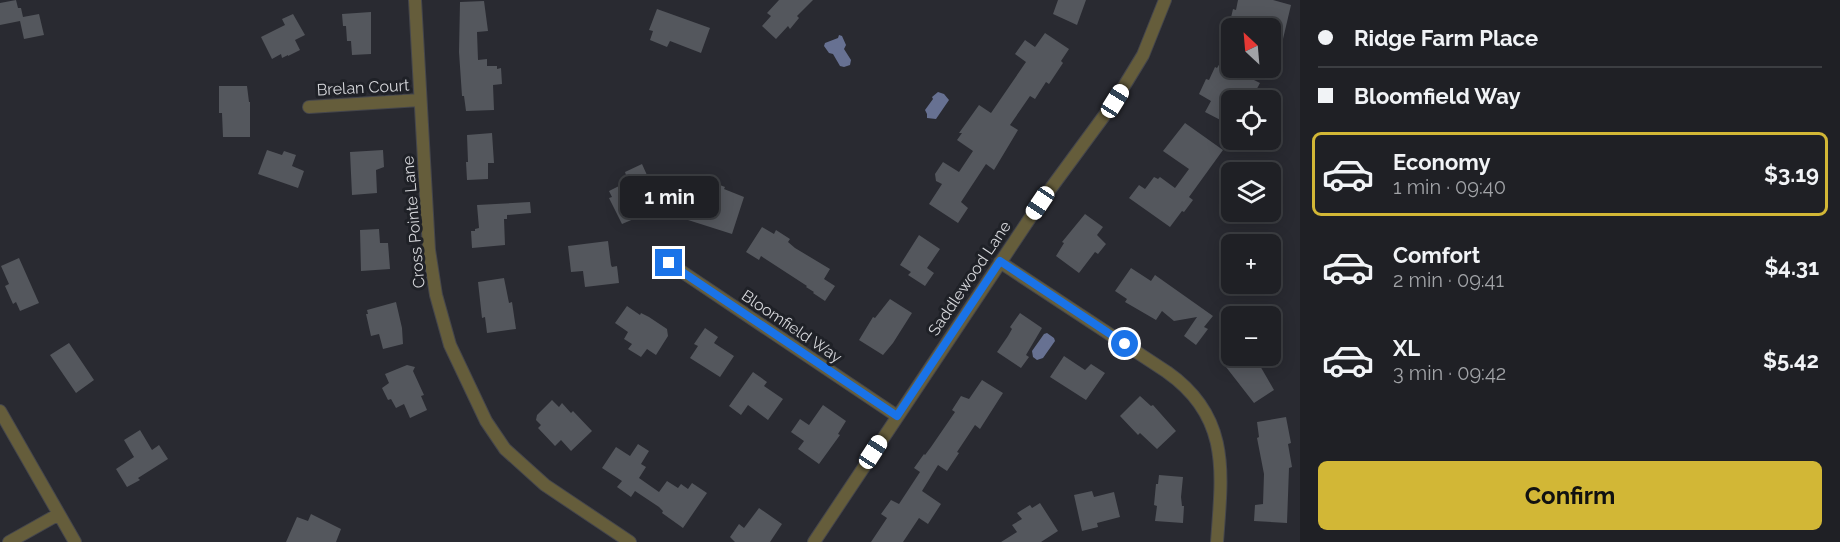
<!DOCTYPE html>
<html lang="en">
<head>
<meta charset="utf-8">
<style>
  :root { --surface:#1f2025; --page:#2c2d32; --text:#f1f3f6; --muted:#a1a3a7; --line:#3c3e42; --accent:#d2b736 }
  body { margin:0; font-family:Raleway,sans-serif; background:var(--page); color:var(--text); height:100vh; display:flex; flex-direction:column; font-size:22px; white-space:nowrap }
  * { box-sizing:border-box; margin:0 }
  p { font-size:20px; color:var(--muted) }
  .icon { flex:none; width:33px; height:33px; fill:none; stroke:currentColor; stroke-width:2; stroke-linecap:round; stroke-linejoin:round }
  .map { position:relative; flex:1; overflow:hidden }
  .side { display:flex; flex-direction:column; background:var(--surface); width:540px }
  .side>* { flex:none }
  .hud { display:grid; align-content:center; height:132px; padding:0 18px; background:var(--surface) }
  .needle { width:39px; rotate:334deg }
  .fabs { position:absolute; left:1221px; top:18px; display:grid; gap:12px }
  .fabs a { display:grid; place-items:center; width:60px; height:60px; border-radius:9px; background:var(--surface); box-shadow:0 3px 15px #0003,0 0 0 2px var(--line); font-size:30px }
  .end { position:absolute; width:27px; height:27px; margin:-14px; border:8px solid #1a73e8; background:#fff; box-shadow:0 0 0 3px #fff }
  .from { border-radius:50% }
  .bubble { position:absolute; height:42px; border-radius:9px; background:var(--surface); box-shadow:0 3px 15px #0003,0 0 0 2px var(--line); font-size:20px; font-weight:700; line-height:42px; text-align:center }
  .car { position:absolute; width:18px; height:36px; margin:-18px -9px; border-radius:8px; box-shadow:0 0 4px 2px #0007; background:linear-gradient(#fff 24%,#345 0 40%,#fff 0 76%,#345 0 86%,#fff 0) }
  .hud b { display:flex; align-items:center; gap:21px; height:57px; font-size:22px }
  .hud b+b { border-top:2px solid var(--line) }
  .hud i { width:15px; height:15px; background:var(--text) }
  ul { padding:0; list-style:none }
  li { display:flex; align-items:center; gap:18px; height:84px; margin:0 12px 9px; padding:0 6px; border:3px solid transparent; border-radius:9px }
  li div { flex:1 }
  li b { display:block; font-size:22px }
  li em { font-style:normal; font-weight:700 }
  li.selected { border-color:var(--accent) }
  li>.icon { width:54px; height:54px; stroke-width:1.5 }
  .primary-button { display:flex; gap:12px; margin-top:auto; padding:12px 18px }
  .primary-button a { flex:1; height:69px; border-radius:9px; background:var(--accent); color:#111; font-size:24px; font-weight:700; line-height:69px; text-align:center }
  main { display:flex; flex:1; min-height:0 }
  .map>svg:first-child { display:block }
  .water { fill:#677192 }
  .building { fill:#54575d }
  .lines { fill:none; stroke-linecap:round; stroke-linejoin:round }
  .minor-casing { stroke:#45464c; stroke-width:14 }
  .minor { stroke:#655d3b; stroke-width:12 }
  .route { stroke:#1a73e8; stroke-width:8 }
  .labels { text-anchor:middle; stroke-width:6; stroke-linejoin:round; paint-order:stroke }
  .street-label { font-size:16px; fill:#d5d6da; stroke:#1f2127 }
</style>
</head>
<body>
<main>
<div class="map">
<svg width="1300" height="542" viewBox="0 0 1300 542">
  <rect width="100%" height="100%" fill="#292a31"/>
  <path class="water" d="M839 35 842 36 846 45 844 49 851 60 850 65 844 67 840 66 833 54 829 53 824 46 825 43 838 38Z
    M938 92 944 94 949 100 936 119 927 118V114L925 110 933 99 932 97Z
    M1047 333 1054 338 1055 341 1043 358 1037 360 1033 357 1032 351 1044 334Z"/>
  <path class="building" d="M16 0 18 8H21L23 17 39 14 44 35 24 39 20 21 0 25V3Z
    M779 0H813L797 16 799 18 790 29 788 26 776 39 762 26 771 16 767 13Z
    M1058 0H1086L1077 25 1053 14Z
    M1238 0H1273L1291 5 1283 39 1270 36V28H1240L1229 26 1233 9 1236 10Z
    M484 1 488 31 477 32 478 60 487 59V66H497V69L501 68 502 84 493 85 494 110 466 111 464 96H462L459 52 460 2Z
    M657 9 710 28 701 53 670 41 667 47 650 40 653 31 649 30Z
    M371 12V54L352 55 351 41H347L346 26H343L342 14Z
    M293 14 305 35 295 40 300 50 288 56V55L282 58 281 54 272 59 261 37 285 25 282 19Z
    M1045 33 1069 49 1061 61 1063 63 1049 84 1046 82 1035 99 1030 96 1010 125 1018 130 994 170 986 164 961 202 968 208 958 223 929 204 942 184 936 181 935 174 943 162 959 172 973 151 957 140 962 133H959L979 105 991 113 1026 62 1015 54 1025 40 1035 47Z
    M1220 63 1260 83 1253 96 1249 95 1246 100H1232V126L1205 112 1211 101 1199 94 1206 79 1209 80 1215 67 1217 68Z
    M219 86H247L249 102H250V137H223L222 113H219Z
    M1185 123 1223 150 1189 197 1193 200 1184 212 1182 211 1170 227 1129 198 1139 185 1145 189 1154 177 1158 179 1160 177 1175 188 1189 169 1163 151Z
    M492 133 494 163H488V179L467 180 466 162H468L467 135Z
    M267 150 282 155 284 151 296 155 292 166 304 171 298 188 258 174Z
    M383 150 384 167 376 170 377 193 352 195 350 152Z
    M642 164 651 184 657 181 669 204 637 220 636 218 622 224 609 198 612 197 609 191 621 185 619 181 627 178 625 172Z
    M704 179 725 187 724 189 744 197 732 234 688 220Z
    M530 202 531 213 507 215V219H504L505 245 472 248 471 231H475V229L479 228 477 205Z
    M1085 214 1103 227 1097 235 1106 244 1098 254 1095 252 1079 273 1056 256 1064 243 1062 242Z
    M762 227 774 234 776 230 790 239 788 242 795 248 830 269 824 279 835 286 825 301 813 293 814 292 806 287 807 286 761 256 759 260 746 252Z
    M379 229 380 243H388L390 269 361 271 360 230Z
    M919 235 940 249 927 268 934 273 925 286 908 275 911 272 900 265Z
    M608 241 611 265 612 267 617 266 619 283 585 287 583 271 571 272 568 246Z
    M19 258 39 303 20 311 16 302 13 304 5 286 9 284 1 266Z
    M1131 268 1151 281 1155 275 1213 316 1204 327 1208 329 1196 345 1184 336 1197 317 1174 321 1162 311 1156 320 1125 302 1127 299 1115 291Z
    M504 278 509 303 512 302 516 329 487 333 485 317 482 318 478 282Z
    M890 299 912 313 893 343 883 355 859 340 873 317 875 318Z
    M396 302 402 328 403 344 383 349 379 334 371 336 366 314H368L367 310Z
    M627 306 640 315 641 313 649 317 667 329 668 336 656 355 647 349 641 357 628 349 632 344 624 339 628 332 615 323Z
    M1020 313 1042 328 1026 355 1029 357 1021 368 997 352 1008 336 1012 329 1010 327Z
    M705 328 718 337 714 343 734 356 720 377 690 358 698 346 694 344Z
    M69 343 94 380 76 393 50 355Z
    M1064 356 1085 370 1091 364 1105 373 1086 400 1050 377Z
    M1243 356H1250L1257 365 1259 364 1274 390 1254 403 1226 367Z
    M407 365 415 367 413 371 424 395 421 396 427 410 410 418 404 404 396 408 391 399 388 400 382 388 389 383 385 374Z
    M753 372 767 382 764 386 783 399 768 420 748 405 741 415 729 406Z
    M982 380 1003 393 980 429 975 425 957 452 959 453 947 471 938 465 922 491 941 504 928 524 919 518 903 542H871L887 518 881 514 891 500 899 504 920 472 914 468 924 454 925 455 931 447 955 412 952 410 961 396 969 399Z
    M1140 396 1151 406 1153 405 1176 431 1157 449 1140 433 1138 435 1120 416Z
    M552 400 559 407 562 403 571 413 573 411 592 431 571 451 561 440 555 446 538 428 541 425 536 420 537 415Z
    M823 405 846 421 838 434 840 435 819 464 798 449 804 441 791 432 800 419 809 425Z
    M1286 417 1291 443 1288 444 1292 467 1289 468 1287 523 1254 521 1255 505 1263 504 1264 474 1257 438 1259 437 1257 422Z
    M140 430 152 450 159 445 168 459 138 478 140 480 127 487 116 469 134 457 124 440Z
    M638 444 649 451 641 464 646 467 639 478 659 492 667 481 678 488 681 484 688 489 692 483 707 493 683 528 662 513 663 511 659 507 635 491 631 497 617 487 622 481 602 468 616 447 630 456Z
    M1159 475 1183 477 1181 497 1182 506H1184L1183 523 1155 521 1157 506 1154 505 1156 484H1158Z
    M1092 491 1094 497 1114 492 1120 517 1097 523 1098 527 1082 531 1074 495Z
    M1040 503 1058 531 1041 542H1001L1017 532 1012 525 1022 519 1017 513 1030 505 1032 508Z
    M759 508 782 524 770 542H735L730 537 739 524 744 528Z
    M311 514 341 529 336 542H286L297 517 308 521Z"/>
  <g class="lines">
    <g class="minor-casing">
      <path id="minor" d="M415 0 429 250 436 295 450 345 486 421 505 449 545 485 630 542
        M309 107 420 100
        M1000 262 1167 372C1231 417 1222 473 1217 542
        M669 263 897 416
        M0 411 75 542
        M9 542 59 514
        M814 542 1040 203 1115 101 1143 55 1165 0"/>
    </g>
    <use href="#minor" class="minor"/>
  </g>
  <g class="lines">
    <path class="route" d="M669 263 897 416 1000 261 1125 344"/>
  </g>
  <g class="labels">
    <g class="street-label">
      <text transform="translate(363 87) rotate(-3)" y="6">Brelan Court</text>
      <text transform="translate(413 222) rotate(-95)" y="6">Cross Pointe Lane</text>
      <text transform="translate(969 278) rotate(-56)" y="6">Saddlewood Lane</text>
      <text transform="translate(792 326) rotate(34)" y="6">Bloomfield Way</text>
    </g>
  </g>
</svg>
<div class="fabs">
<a><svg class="needle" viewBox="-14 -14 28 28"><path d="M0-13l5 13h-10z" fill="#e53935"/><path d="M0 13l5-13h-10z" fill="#a1a3a7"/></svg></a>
<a><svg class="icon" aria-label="locate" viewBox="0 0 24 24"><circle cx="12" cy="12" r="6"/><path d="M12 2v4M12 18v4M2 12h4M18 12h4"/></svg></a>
<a><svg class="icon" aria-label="layers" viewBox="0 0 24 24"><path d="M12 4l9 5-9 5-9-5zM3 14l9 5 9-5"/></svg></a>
<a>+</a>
<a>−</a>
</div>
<i class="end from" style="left:1125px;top:344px"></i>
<i class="end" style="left:669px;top:263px"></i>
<div class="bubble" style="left:620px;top:176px;width:99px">1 min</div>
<i class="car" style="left:1115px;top:101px;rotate:32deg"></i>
<i class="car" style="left:1040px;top:203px;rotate:214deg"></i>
<i class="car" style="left:873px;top:452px;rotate:33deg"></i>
</div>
<section class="side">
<div class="hud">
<b><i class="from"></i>Ridge Farm Place</b>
<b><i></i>Bloomfield Way</b>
</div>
<ul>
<li class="selected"><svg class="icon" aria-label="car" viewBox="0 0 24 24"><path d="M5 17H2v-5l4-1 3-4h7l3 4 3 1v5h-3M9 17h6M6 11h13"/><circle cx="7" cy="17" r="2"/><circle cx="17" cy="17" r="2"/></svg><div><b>Economy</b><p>1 min · 09:40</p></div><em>$3.19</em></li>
<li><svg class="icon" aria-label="car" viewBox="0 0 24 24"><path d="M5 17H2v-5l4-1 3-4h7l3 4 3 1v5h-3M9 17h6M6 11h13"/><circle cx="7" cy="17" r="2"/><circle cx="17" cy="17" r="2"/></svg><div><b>Comfort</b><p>2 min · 09:41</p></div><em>$4.31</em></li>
<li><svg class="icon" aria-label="car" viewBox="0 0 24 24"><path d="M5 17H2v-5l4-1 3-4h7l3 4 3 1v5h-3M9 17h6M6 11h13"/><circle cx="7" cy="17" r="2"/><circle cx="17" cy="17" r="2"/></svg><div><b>XL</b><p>3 min · 09:42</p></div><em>$5.42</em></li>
</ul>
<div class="primary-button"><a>Confirm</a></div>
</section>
</main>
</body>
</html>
